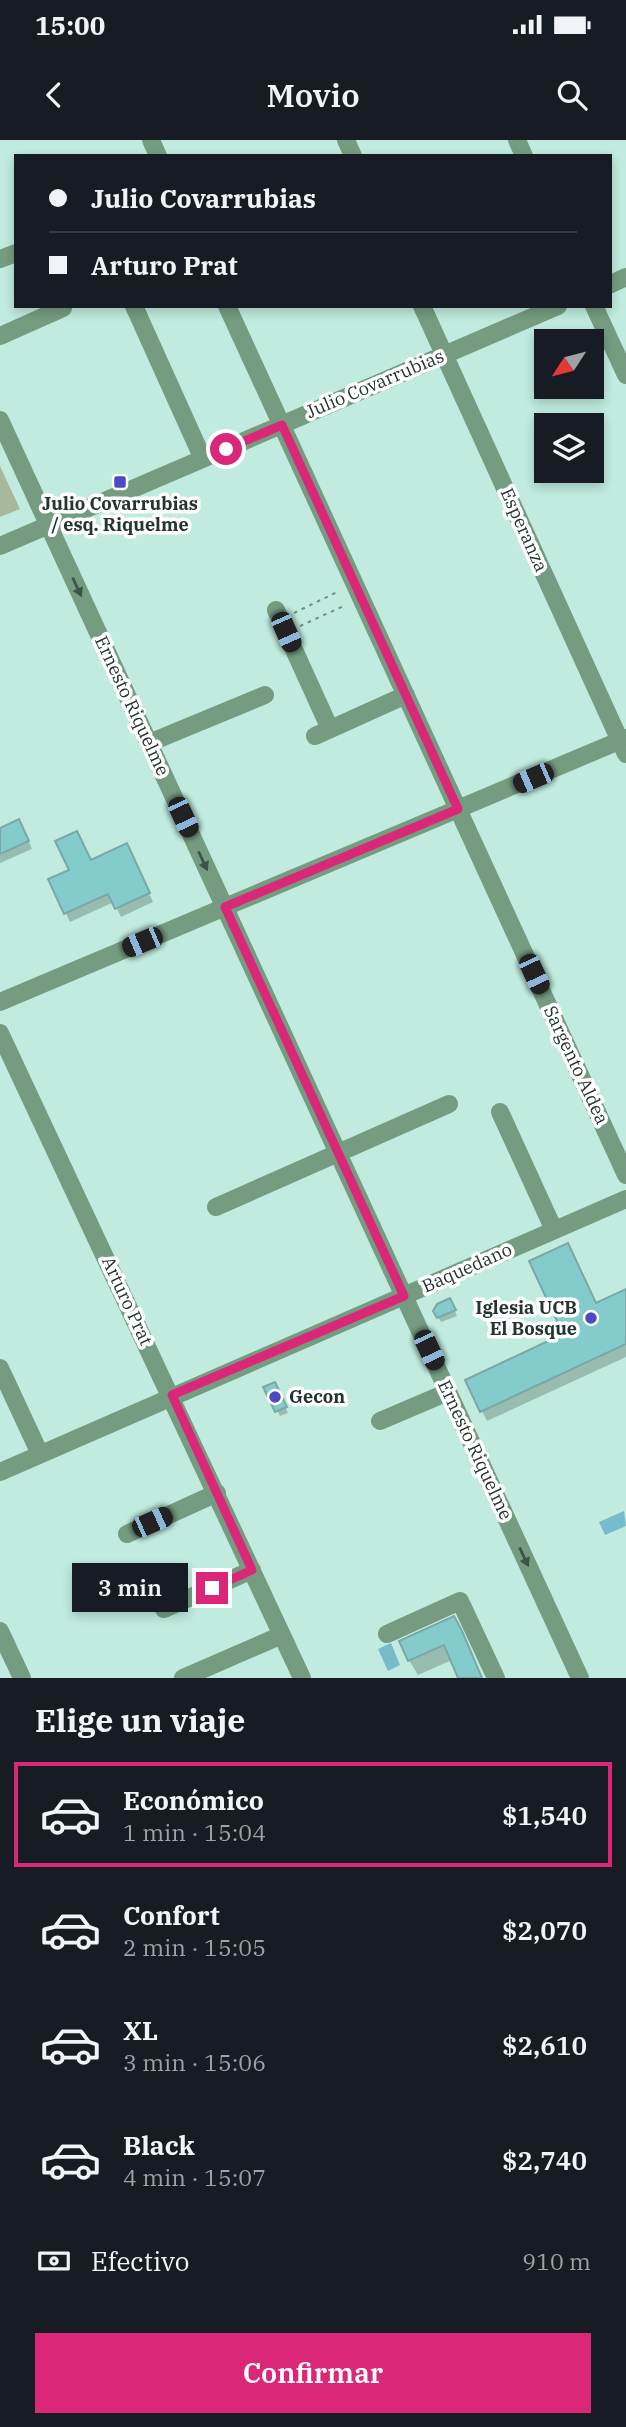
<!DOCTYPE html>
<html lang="es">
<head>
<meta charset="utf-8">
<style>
  :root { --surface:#171b24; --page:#242831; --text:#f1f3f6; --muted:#9ea1a6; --line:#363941; --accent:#db2777 }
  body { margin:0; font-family:"IBM Plex Serif",serif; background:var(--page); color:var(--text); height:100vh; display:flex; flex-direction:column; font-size:26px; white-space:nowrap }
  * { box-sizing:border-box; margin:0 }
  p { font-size:23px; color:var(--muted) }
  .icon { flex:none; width:38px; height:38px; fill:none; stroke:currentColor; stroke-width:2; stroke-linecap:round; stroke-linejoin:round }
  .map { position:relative; height:1538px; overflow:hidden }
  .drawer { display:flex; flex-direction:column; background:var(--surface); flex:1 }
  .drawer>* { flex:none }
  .hud { position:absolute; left:14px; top:14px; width:598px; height:154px; border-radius:0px; box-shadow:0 4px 10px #0003; display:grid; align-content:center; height:154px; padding:0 35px; background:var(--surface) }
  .needle { width:46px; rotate:234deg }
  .fabs { position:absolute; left:534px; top:189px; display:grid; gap:14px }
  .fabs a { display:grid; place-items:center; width:70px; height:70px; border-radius:0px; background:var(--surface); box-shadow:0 4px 10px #0003; font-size:35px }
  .end { position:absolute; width:32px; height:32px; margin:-16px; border:9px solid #db2777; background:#fff; box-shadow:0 0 0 4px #fff }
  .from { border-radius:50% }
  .bubble { position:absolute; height:49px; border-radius:0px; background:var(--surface); box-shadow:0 4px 10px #0003; font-size:23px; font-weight:600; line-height:49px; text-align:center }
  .car { position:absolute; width:21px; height:42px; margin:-21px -10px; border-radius:9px; box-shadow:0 0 5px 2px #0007; background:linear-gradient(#222 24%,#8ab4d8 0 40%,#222 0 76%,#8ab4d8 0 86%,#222 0) }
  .hud b { display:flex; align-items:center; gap:24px; height:66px; font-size:26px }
  .hud b+b { border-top:2px solid var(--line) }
  .hud i { width:18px; height:18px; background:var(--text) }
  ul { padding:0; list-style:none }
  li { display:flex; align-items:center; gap:21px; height:105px; margin:0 14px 10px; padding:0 21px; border:4px solid transparent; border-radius:0px }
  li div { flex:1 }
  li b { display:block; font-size:26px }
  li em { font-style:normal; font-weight:600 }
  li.current { border-color:var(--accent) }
  li>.icon { width:63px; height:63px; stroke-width:1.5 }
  h2 { padding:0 35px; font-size:32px; line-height:84px }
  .pay { display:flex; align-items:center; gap:18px; height:77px; padding:0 35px; font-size:26px }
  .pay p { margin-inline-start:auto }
  .primary-button { display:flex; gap:14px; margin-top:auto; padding:14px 35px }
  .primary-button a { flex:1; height:80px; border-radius:0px; background:var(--accent); color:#fff; font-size:28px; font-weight:600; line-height:80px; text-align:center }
  .status { display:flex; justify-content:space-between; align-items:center; height:49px; padding:0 35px; background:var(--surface); direction:ltr }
  .status svg { height:19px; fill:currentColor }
  header { display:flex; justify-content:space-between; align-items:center; height:91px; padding:0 35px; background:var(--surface); font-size:32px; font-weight:600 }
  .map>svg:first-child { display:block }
  .green { fill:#a7b99c }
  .water { fill:#7bc }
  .shadow { fill:#0003 }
  .building { fill:#83cccb; stroke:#7ba8a7; stroke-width:2 }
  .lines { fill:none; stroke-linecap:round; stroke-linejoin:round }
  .path { stroke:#708e85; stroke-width:2; stroke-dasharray:3.5 5; stroke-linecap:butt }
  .minor { stroke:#759c80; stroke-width:18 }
  .oneway { fill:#3c5448 }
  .route { stroke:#db2777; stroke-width:9 }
  .poi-dot { fill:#4b4bc1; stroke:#fff; stroke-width:2.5 }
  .labels { text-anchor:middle; stroke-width:7; stroke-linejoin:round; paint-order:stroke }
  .street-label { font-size:18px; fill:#243530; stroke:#fff }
  .poi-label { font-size:18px; font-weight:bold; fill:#243530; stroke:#fff }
</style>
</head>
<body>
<div class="status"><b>15:00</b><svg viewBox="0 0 49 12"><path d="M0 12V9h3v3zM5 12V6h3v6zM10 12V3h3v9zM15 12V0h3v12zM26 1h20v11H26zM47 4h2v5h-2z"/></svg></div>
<header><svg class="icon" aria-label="back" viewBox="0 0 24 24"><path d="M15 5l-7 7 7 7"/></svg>Movio<svg class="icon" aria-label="search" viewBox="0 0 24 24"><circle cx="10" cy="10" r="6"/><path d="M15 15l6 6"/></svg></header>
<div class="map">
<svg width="626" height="1538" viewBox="0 0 626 1538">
  <rect width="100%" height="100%" fill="#c0ebde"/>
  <path class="green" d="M0 326 20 369 0 377Z"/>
  <path class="water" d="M624 1371 626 1386 605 1395 599 1382Z
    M391 1503 400 1525 388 1531 378 1509Z"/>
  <path class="shadow" d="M23 688 32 709 0 723V689Z
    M131 713 153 762 121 777 114 762 70 782 50 740 91 721Z
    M626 1151V1217L487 1281 482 1271 596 1164Z
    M452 1165 457 1176 441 1182 435 1171Z
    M266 1248H276L288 1273 280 1276Z
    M462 1493 482 1538H460L452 1520 418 1535 409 1520Z"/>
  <path class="building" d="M19 679 29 701 0 714V688Z
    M77 691 91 720 127 703 150 753 115 769 108 754 64 774 48 739 69 730 55 701Z
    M568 1103 596 1163 626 1149V1204L480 1272 465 1240 563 1194 529 1121Z
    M450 1158 456 1170 437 1178 433 1171 437 1164Z
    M275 1242 287 1267 275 1272 263 1247Z
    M454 1476 462 1491 482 1538H458L444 1505 408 1521 399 1501Z"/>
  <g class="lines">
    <path class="path" d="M294 473 339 451
      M300 486 346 465"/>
    <path class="minor" d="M151 0 158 16
      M346 0 353 16
      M517 0 524 16
      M0 119 16 113
      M611 144 626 137
      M134 166 203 319
      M227 166 626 1035
      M422 166 626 614
      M594 166 626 235
      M0 196 63 168
      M0 280 580 1538
      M0 406 558 166
      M276 470 330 589
      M315 596 406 555
      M149 603 265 555
      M0 862 626 598
      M0 893 302 1538
      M500 972 554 1090
      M216 1067 449 964
      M0 1228 40 1314
      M380 1281 448 1252
      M0 1332 626 1059
      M127 1394 217 1353
      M164 1469 252 1430
      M0 1491 22 1538
      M387 1494 460 1461 496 1538
      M183 1538 282 1495"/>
  </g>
  <defs><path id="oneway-solid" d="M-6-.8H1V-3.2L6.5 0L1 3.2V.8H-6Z" transform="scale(1.75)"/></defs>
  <g class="oneway">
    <use href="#oneway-solid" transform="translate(77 447) rotate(65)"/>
    <use href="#oneway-solid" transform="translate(203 721) rotate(65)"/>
    <use href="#oneway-solid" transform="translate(524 1417) rotate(65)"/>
  </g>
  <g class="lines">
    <path class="route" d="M212 1448 252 1430 172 1255 404 1156 225 767 458 669 282 285 226 309"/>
  </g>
  <g class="poi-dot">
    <rect x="113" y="335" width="14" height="14" rx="3.5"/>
    <circle cx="591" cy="1178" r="7"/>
    <circle cx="275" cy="1257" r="7"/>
  </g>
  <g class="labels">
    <g class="street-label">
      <text transform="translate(375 244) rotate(-23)" y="6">Julio Covarrubias</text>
      <text transform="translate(524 390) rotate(66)" y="6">Esperanza</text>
      <text transform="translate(132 566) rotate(65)" y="6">Ernesto Riquelme</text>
      <text transform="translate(576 925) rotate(65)" y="6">Sargento Aldea</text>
      <text transform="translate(467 1128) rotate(-24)" y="6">Baquedano</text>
      <text transform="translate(127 1161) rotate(65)" y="6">Arturo Prat</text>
      <text transform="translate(475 1310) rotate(65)" y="6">Ernesto Riquelme</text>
    </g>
    <g class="poi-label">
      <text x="120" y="370">Julio Covarrubias<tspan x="120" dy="21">/ esq. Riquelme</tspan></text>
      <text x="577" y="1174" text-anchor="end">Iglesia UCB<tspan x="577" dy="21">El Bosque</tspan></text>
      <text x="289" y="1263" text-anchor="start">Gecon</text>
    </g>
  </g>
</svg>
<div class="fabs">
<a><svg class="needle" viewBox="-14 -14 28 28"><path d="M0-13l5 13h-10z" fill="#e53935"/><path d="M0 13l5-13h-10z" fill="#9ea1a6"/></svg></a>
<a><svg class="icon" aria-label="layers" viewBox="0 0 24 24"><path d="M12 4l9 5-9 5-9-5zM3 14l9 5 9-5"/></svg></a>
</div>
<i class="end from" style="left:226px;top:309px"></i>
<i class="end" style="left:212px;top:1448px"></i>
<div class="bubble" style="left:72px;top:1423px;width:116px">3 min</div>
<i class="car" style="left:286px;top:492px;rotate:156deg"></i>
<i class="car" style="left:533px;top:638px;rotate:247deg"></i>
<i class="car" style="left:183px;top:677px;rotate:155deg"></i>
<i class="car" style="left:142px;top:802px;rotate:247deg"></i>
<i class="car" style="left:534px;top:834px;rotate:155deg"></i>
<i class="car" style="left:429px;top:1210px;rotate:155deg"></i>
<i class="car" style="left:152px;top:1382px;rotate:66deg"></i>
<div class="hud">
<b><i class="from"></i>Julio Covarrubias</b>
<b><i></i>Arturo Prat</b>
</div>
</div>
<section class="drawer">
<h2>Elige un viaje</h2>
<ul>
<li class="current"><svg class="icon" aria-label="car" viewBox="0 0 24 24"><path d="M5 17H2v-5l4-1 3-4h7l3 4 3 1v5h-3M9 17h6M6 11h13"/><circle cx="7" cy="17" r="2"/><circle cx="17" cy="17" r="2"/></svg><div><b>Económico</b><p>1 min · 15:04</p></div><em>$1,540</em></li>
<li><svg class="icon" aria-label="car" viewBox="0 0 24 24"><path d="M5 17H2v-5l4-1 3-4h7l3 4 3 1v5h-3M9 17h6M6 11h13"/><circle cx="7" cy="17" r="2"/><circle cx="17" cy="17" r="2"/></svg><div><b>Confort</b><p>2 min · 15:05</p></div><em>$2,070</em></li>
<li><svg class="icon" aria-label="car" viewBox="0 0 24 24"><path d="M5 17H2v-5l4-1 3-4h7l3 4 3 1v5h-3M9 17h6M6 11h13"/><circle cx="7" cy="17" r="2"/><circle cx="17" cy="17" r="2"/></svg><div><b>XL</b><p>3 min · 15:06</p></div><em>$2,610</em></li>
<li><svg class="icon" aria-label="car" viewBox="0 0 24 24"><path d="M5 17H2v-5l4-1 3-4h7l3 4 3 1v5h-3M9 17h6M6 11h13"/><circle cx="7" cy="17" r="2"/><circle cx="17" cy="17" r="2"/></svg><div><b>Black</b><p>4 min · 15:07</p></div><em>$2,740</em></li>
</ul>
<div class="pay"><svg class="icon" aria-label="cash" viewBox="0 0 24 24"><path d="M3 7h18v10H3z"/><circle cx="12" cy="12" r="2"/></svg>Efectivo<p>910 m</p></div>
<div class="primary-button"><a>Confirmar</a></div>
</section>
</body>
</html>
